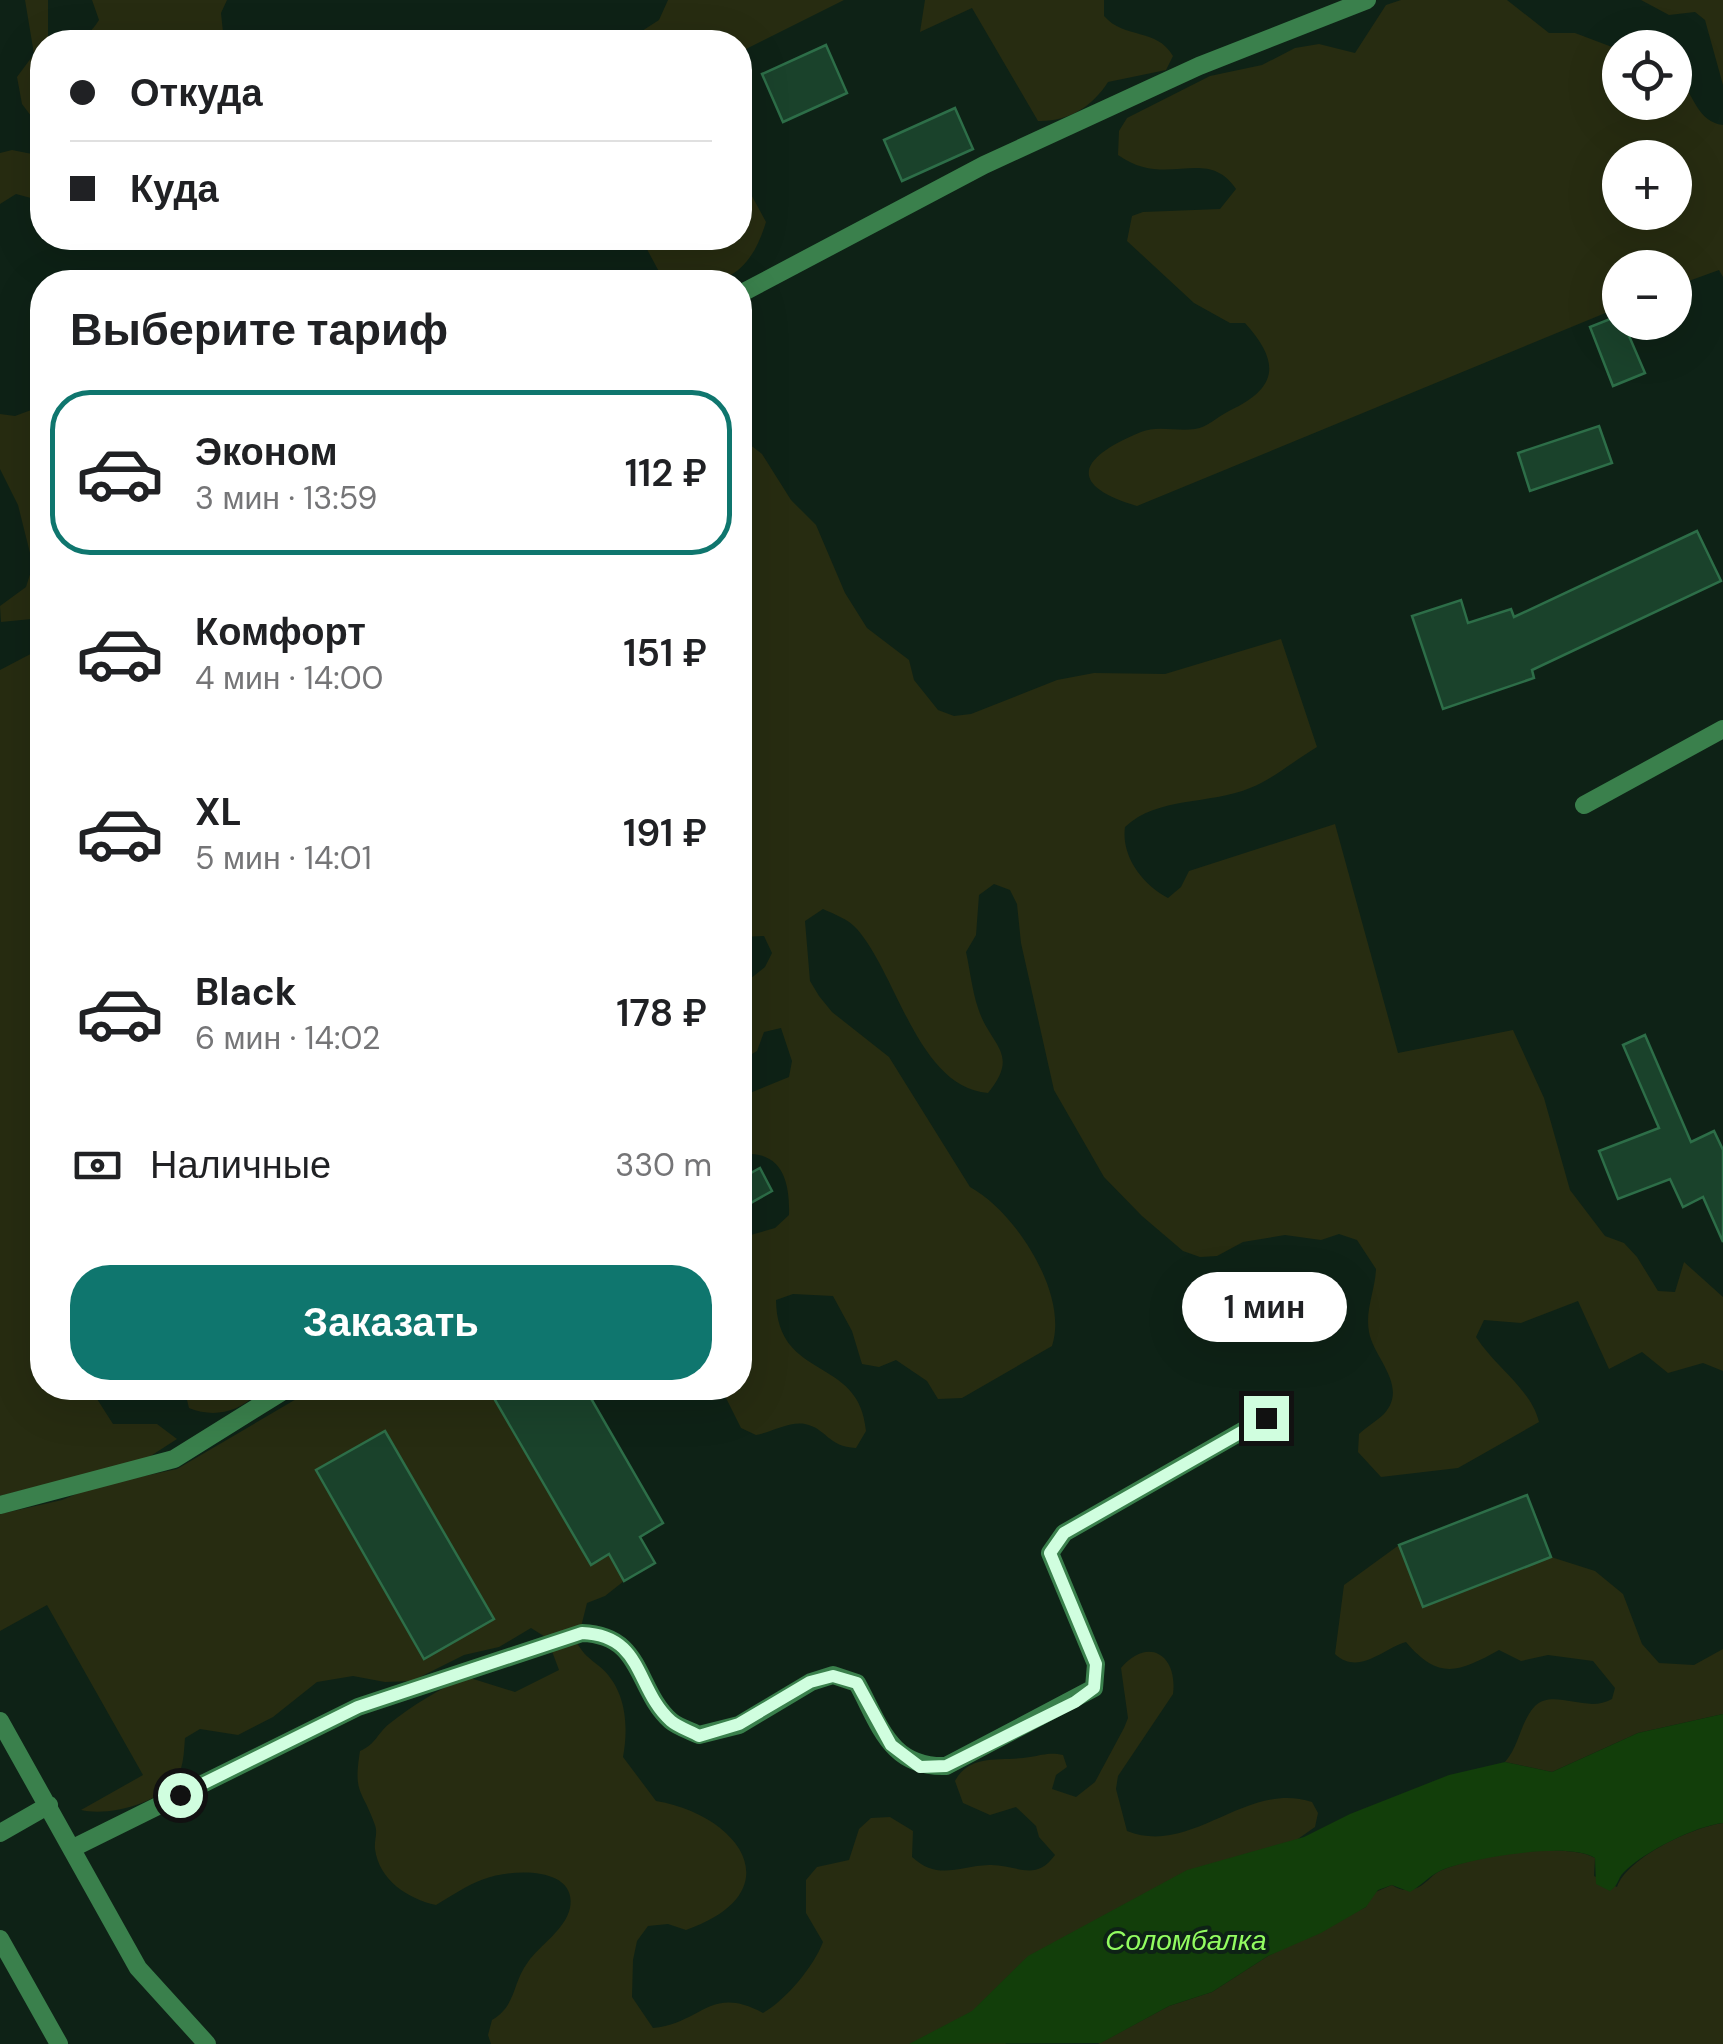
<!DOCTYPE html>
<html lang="ru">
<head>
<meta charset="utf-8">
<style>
  :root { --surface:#fff; --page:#f6f6f6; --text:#202124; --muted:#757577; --line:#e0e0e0; --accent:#0f766e }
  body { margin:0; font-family:"DM Sans",sans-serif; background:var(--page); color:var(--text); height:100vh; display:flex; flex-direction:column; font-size:38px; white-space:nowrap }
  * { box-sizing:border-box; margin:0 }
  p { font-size:32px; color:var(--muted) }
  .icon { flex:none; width:55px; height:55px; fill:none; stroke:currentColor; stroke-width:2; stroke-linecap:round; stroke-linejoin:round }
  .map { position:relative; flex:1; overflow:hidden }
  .details { position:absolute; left:30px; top:270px; width:722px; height:1130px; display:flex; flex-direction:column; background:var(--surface); border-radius:40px; box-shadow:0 10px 40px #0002 }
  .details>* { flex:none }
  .top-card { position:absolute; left:30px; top:30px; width:722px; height:220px; border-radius:40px; box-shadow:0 10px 40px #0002; display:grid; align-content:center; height:220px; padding:0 40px; background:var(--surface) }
  .buttons { position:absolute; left:1602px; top:30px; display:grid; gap:20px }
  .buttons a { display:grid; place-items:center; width:90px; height:90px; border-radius:50%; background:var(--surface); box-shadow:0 10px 40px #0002; font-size:50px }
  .end { position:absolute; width:45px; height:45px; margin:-22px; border:12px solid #d0fedf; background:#111; box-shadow:0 0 0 5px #111 }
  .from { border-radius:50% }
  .bubble { position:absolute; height:70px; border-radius:35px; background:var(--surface); box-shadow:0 10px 40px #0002; font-size:32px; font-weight:600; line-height:70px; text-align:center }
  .top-card b { display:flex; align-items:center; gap:35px; height:95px; font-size:38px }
  .top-card b+b { border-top:2px solid var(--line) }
  .top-card i { width:25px; height:25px; background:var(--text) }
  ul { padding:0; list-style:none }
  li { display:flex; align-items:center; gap:30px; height:165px; margin:0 20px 15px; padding:0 20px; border:5px solid transparent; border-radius:40px }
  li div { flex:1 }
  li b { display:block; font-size:38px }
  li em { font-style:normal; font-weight:600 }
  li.on { border-color:var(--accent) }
  li>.icon { width:90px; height:90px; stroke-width:1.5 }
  h2 { padding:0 40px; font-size:45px; line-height:120px }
  .pay { display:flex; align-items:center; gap:25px; height:110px; padding:0 40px; font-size:38px }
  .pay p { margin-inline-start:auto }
  .button { display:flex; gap:20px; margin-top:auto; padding:20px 40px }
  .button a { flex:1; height:115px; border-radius:40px; background:var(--accent); color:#fff; font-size:40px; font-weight:600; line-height:115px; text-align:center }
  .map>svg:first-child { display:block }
  .green { fill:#272c11; fill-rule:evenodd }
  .water { fill:#123e0a }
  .building { fill:#1a422b; stroke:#2d6e48; stroke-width:2.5 }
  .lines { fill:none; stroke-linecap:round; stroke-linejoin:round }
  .lane { stroke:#3a804c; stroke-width:18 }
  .route { stroke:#d0fedf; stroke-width:12 }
  .labels { text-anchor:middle; stroke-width:8; stroke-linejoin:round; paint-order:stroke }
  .water-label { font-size:28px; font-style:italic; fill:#92fc60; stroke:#0e2216 }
</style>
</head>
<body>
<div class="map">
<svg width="1723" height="2044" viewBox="0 0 1723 2044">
  <rect width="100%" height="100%" fill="#0e2216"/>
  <path class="green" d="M25 0H48V41C71 45 87 40 99 20L92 0H227L221 13 224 42H42V119L34 120 22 104 17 77 34 54Z
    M668 0H844L740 52V42H625L659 20Z
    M925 0H1104V16C1125 40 1156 27 1173 56L1166 70 1108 82C1092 107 1068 122 1038 121L972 8 920 32Z
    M1401 0H1507L1549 33H1575L1612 47H1630L1620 48V102H1675V74L1679 76C1693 95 1698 122 1723 125V277L1719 270 1675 286V268H1620V307L1137 506C1063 484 1082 456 1141 432 1158 425 1177 432 1195 429 1208 427 1217 417 1229 411 1278 388 1281 363 1245 323H1230L1194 303 1127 241 1132 216 1143 212 1220 209 1236 189C1206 145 1167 190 1118 155L1119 131 1127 118 1210 76 1262 65 1295 48 1319 44 1355 53 1386 5ZM1620 158H1675V212H1620Z
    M1641 0H1723V85L1705 20 1695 12 1669 15Z
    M12 150 42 156V201L16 194 0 204V153Z
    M740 174 766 222C749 277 721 290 664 281L641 238H740Z
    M42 406V501L37 522 42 554V618L1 622 0 606 26 587 33 565 18 505 0 469V414L15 416Z
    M740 437 762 454 791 500 816 525 845 593 867 628 909 660 914 680 938 710 954 716 971 714 1057 680 1094 673 1165 674 1281 639 1317 747C1295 760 1273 779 1250 788 1209 805 1158 796 1125 827 1121 856 1142 884 1168 898L1181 887 1189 871 1335 824 1398 1053 1513 1030 1544 1098 1570 1190 1605 1236 1624 1243 1637 1257 1658 1291 1675 1292 1684 1262 1723 1297V1371L1703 1363 1668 1373 1642 1352 1609 1369 1578 1301 1521 1323 1484 1320 1476 1337C1496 1368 1531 1389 1539 1422L1458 1468 1381 1477 1358 1452 1359 1434C1366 1427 1377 1421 1384 1414 1409 1386 1374 1359 1369 1332 1365 1310 1375 1291 1376 1269L1357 1240 1339 1234 1321 1240 1285 1235 1243 1242 1217 1256 1200 1257 1183 1251 1142 1216 1104 1177 1054 1090 1021 943 1017 904 1010 890 994 884 979 895 976 935 966 952C970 970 972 990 978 1008 990 1046 1021 1053 988 1093 918 1087 898 976 857 929 848 919 834 914 823 909L805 921 810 981 819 996 832 1012 889 1057 970 1187C1016 1212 1069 1295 1052 1346L962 1398 938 1399 927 1381 896 1360 879 1367 862 1364 852 1331 833 1296 793 1294 776 1300C777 1382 860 1355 866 1431L856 1448C828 1447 826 1428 805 1424 790 1421 772 1432 756 1435L741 1428 721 1388H740V1238L775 1228 789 1215C790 1186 784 1155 751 1154L740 1133V1097L789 1077 792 1061 781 1028 764 1032 757 1051 740 1061V987L765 967 772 953 764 936 740 937Z
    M42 648V1388H90L113 1424H157L177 1439 146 1459 0 1496V670Z
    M184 1388H262C243 1411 216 1419 189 1408Z
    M315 1388H488L590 1564 609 1554 624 1581 605 1596 587 1603 577 1643C584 1655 589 1658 599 1666 626 1688 629 1725 623 1757L656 1801C740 1815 794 1892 686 1930L668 1924 648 1926 637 1941 633 1960 632 1997 653 2028C701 2024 710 1984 763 2013 786 2000 814 1966 823 1942L806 1913V1880L817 1867 849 1860 859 1829 871 1818 890 1817 913 1831 912 1857C938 1881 959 1866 989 1865 1016 1864 1035 1883 1055 1855L1039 1837 1036 1826 1016 1807 990 1815 963 1803 955 1781C970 1752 1003 1762 1030 1757 1043 1755 1050 1752 1063 1755L1067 1767 1056 1775 1052 1789 1076 1797 1095 1782 1124 1728 1128 1718 1121 1668C1148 1636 1178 1655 1173 1694L1118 1776 1116 1789 1127 1831C1192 1857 1246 1780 1312 1802L1318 1813 1315 1827 1005 2044H491L488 2035 492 2020C517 2005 512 1983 528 1962 540 1945 565 1930 570 1908 578 1865 509 1869 484 1879 467 1885 451 1896 436 1905 408 1899 379 1880 375 1849 374 1840 378 1834 375 1825 362 1788 353 1795 360 1751 376 1744 377 1734 389 1724 412 1706 440 1688 467 1677L515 1692 559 1670 547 1638 531 1628 499 1647 464 1655 412 1681 385 1682 353 1676 317 1682 273 1717 238 1735 200 1729 185 1738C184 1749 184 1761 180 1771 168 1802 110 1817 81 1810L143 1775 47 1605 0 1631V1514L62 1500 93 1487 177 1469Z
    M1399 1545 1424 1607 1551 1557 1595 1571 1623 1594 1642 1644 1659 1663 1694 1665 1723 1649V1714L1638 1733 1552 1772 1505 1762C1520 1745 1520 1722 1535 1706 1554 1688 1587 1714 1612 1699L1615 1688 1593 1661 1548 1655 1521 1661 1499 1650C1459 1672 1439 1681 1406 1642 1382 1649 1359 1676 1335 1654L1344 1585Z
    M1723 1823V2044H1098L1169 2006 1212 1992 1268 1956 1366 1907 1371 1894 1392 1885C1399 1890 1406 1891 1414 1889 1425 1886 1431 1875 1440 1871 1472 1856 1566 1841 1595 1858L1594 1876 1617 1887C1628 1857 1693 1827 1723 1823Z"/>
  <path class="water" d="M1723 1714V1823C1695 1826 1644 1852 1624 1872 1617 1879 1619 1885 1610 1891L1596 1884 1595 1858C1570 1841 1472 1858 1442 1870 1430 1875 1421 1886 1410 1892L1392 1885 1378 1890 1366 1907 1321 1933 1268 1956 1212 1992 1169 2006 1101 2043 909 2044 972 2011 1028 1956 1187 1870 1304 1837 1350 1814 1449 1775 1505 1762 1552 1772 1638 1733Z"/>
  <path class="building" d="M826 45 847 93 783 122 762 74Z
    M955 108 973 149 902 181 884 140Z
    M1620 315 1645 373 1613 386 1590 327Z
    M1599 426 1612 463 1530 491 1518 453Z
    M1697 531 1721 581 1532 670 1534 678 1443 709 1412 616 1461 600 1468 623 1511 609 1514 617Z
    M1645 1035 1691 1142 1714 1131 1723 1150V1242L1703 1197 1683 1207 1670 1179 1618 1199 1599 1151 1659 1128 1623 1045Z
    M760 1168 772 1191 740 1209V1179Z
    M488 1388H585L663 1523 640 1537 655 1563 624 1581 609 1554 591 1565Z
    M385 1431 494 1619 424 1659 316 1470Z
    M1527 1495 1551 1557 1423 1607 1399 1545Z"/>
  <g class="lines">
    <path class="lane" d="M740 294 984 165 1199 66 1367 0
      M1584 805 1723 729
      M0 1505 174 1459 288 1388
      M0 1721 138 1968 207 2044
      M0 1833 49 1805
      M73 1848 358 1707 582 1633C644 1635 635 1689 671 1721 678 1727 691 1731 699 1735L739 1725 811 1682 833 1675 857 1683C880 1725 890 1768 946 1766L1094 1688 1096 1664 1050 1553 1064 1533 1265 1418
      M0 1939 59 2044"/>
  </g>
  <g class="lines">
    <path class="route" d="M180 1795 358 1707 582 1633C644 1635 635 1689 671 1721 678 1727 690 1731 699 1736L739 1724 810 1682 833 1676 857 1683 891 1745 920 1767 946 1766 1075 1702 1094 1688 1096 1664 1050 1553 1064 1533 1266 1418"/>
  </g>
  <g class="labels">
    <g class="water-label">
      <text x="1186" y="1950">Соломбалка</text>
    </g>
  </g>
</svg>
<div class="buttons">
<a><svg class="icon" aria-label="locate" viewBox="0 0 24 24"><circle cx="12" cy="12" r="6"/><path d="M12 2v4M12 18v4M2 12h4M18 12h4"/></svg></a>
<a>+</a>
<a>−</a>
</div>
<i class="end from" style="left:180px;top:1795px"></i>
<i class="end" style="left:1266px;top:1418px"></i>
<div class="bubble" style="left:1182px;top:1272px;width:165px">1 мин</div>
<div class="top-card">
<b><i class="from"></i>Откуда</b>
<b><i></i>Куда</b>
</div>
<section class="details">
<h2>Выберите тариф</h2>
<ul>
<li class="on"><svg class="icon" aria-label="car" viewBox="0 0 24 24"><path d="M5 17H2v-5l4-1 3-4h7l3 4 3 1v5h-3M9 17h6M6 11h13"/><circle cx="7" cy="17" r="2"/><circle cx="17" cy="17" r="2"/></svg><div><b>Эконом</b><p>3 мин · 13:59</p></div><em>112 ₽</em></li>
<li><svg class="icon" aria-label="car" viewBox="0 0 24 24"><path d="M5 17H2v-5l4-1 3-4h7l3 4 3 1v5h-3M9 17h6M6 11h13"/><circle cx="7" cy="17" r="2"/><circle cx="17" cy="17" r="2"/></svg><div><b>Комфорт</b><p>4 мин · 14:00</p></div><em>151 ₽</em></li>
<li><svg class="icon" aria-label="car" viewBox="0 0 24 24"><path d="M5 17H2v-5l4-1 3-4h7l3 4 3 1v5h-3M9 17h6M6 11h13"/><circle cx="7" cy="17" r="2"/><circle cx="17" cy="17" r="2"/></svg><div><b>XL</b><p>5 мин · 14:01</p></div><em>191 ₽</em></li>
<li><svg class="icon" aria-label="car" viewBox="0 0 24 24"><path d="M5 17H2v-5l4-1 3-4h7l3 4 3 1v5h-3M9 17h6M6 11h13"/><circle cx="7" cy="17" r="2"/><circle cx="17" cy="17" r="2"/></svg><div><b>Black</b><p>6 мин · 14:02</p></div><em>178 ₽</em></li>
</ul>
<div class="pay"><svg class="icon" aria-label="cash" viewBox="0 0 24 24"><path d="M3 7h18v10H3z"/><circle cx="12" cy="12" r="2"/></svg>Наличные<p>330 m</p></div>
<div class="button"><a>Заказать</a></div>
</section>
</div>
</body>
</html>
